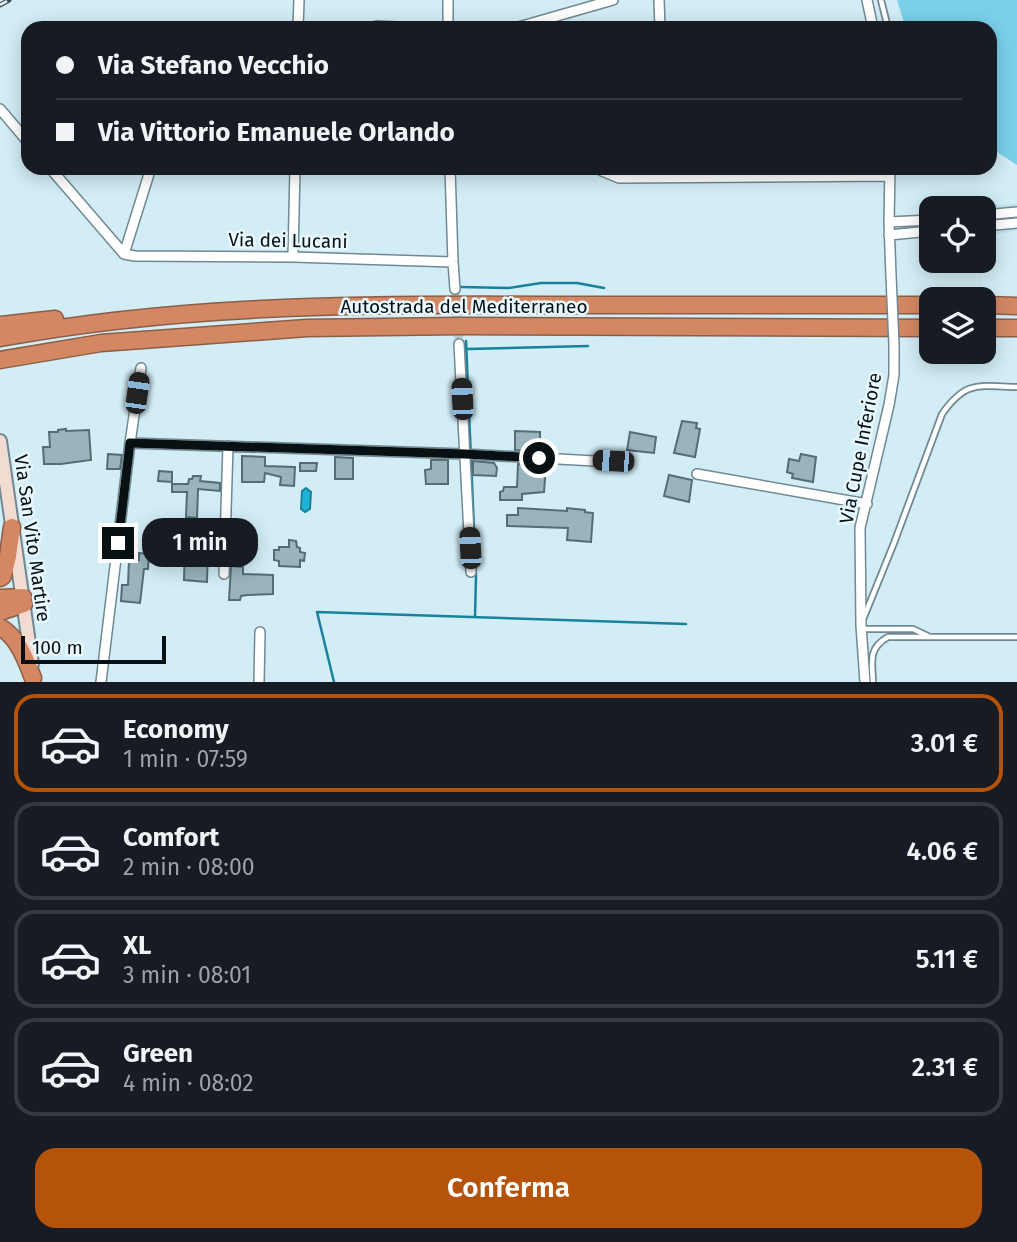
<!DOCTYPE html>
<html lang="it">
<head>
<meta charset="utf-8">
<style>
  :root { --surface:#171b24; --page:#242831; --text:#f1f3f6; --muted:#9ea1a6; --line:#363941; --accent:#b45309 }
  body { margin:0; font-family:"Fira Sans",sans-serif; background:var(--page); color:var(--text); height:100vh; display:flex; flex-direction:column; font-size:26px; white-space:nowrap }
  * { box-sizing:border-box; margin:0 }
  p { font-size:23px; color:var(--muted) }
  .icon { flex:none; width:38px; height:38px; fill:none; stroke:currentColor; stroke-width:2; stroke-linecap:round; stroke-linejoin:round }
  .map { position:relative; height:682px; overflow:hidden }
  .side { display:flex; flex-direction:column; background:var(--surface); flex:1 }
  .side>* { flex:none }
  .guide { position:absolute; left:21px; top:21px; width:976px; height:154px; border-radius:21px; box-shadow:0 4px 18px #0003; display:grid; align-content:center; height:154px; padding:0 35px; background:var(--surface) }
  .fabs { position:absolute; left:919px; top:196px; display:grid; gap:14px }
  .fabs a { display:grid; place-items:center; width:77px; height:77px; border-radius:14px; background:var(--surface); box-shadow:0 4px 18px #0003; font-size:35px }
  .scale { position:absolute; left:21px; bottom:18px; width:145px; box-sizing:border-box; padding-left:7px; border:4px solid #071013; border-top:0; font-size:19px; line-height:24px; white-space:nowrap; color:#071013; -webkit-text-stroke:5px #e8f8fe; paint-order:stroke }
  .end { position:absolute; width:32px; height:32px; margin:-16px; border:9px solid #071013; background:#fff; box-shadow:0 0 0 4px #fff }
  .from { border-radius:50% }
  .bubble { position:absolute; height:49px; border-radius:21px; background:var(--surface); box-shadow:0 4px 18px #0003; font-size:23px; font-weight:600; line-height:49px; text-align:center }
  .car { position:absolute; width:21px; height:42px; margin:-21px -10px; border-radius:9px; box-shadow:0 0 5px 2px #0007; background:linear-gradient(#222 24%,#8ab4d8 0 40%,#222 0 76%,#8ab4d8 0 86%,#222 0) }
  .guide b { display:flex; align-items:center; gap:24px; height:66px; font-size:26px }
  .guide b+b { border-top:2px solid var(--line) }
  .guide i { width:18px; height:18px; background:var(--text) }
  ul { padding:12px 0 0; list-style:none }
  li { display:flex; align-items:center; gap:21px; height:98px; margin:0 14px 10px; padding:0 21px; border:4px solid var(--line); border-radius:21px }
  li div { flex:1 }
  li b { display:block; font-size:26px }
  li em { font-style:normal; font-weight:600 }
  li.on { border-color:var(--accent) }
  li>.icon { width:63px; height:63px; stroke-width:1.5 }
  .button { display:flex; gap:14px; margin-top:auto; padding:14px 35px }
  .button a { flex:1; height:80px; border-radius:21px; background:var(--accent); color:#fff; font-size:28px; font-weight:600; line-height:80px; text-align:center }
  .map>svg:first-child { display:block }
  .built { fill:#bfe3ef }
  .green { fill:#7ad0eb }
  .water { fill:#20b3d8; stroke:#18829d; stroke-width:2 }
  .lines { fill:none; stroke-linecap:round; stroke-linejoin:round }
  .stream { stroke:#18829d; stroke-width:2.5 }
  .building { fill:#9ab4bd; stroke:#546c75; stroke-width:2 }
  .street-tunnel { stroke:#b4ccd4; stroke-width:9; stroke-dasharray:9 4.5; stroke-linecap:butt }
  .lane-casing { stroke:#708992; stroke-width:8 }
  .street-casing { stroke:#708992; stroke-width:12 }
  .secondary-casing { stroke:#708992; stroke-width:16 }
  .highway-casing { stroke:#8c5e47; stroke-width:19 }
  .lane { stroke:#fff; stroke-width:4.5 }
  .street { stroke:#fff; stroke-width:9 }
  .secondary { stroke:#f2dbd0; stroke-width:12 }
  .highway { stroke:#d38863; stroke-width:16 }
  .rail-casing { stroke:#425054; stroke-width:5 }
  .rail { stroke:#e8f8fe; stroke-width:2.5; stroke-dasharray:8; stroke-linecap:butt }
  .street-bridge-casing { stroke:#708992; stroke-width:12; stroke-linecap:butt }
  .street-bridge { stroke:#fff; stroke-width:9 }
  .route { stroke:#071013; stroke-width:9 }
  .labels { text-anchor:middle; stroke-width:5; stroke-linejoin:round; paint-order:stroke }
  .street-label { font-size:19px; fill:#071013; stroke:#e8f8fe }
</style>
</head>
<body>
<div class="map">
<svg width="1017" height="682" viewBox="0 0 1017 682">
  <rect width="100%" height="100%" fill="#d2edf6"/>
  <path class="built" d="M1017 204V231L984 235V208H966Z"/>
  <path class="green" d="M897 0H1017V165L991 148 990 28H900L905 26Z"/>
  <path class="water" d="M306 488 311 492 310 509 305 512 301 509 302 491Z"/>
  <g class="lines">
    <path class="stream" d="M460 287 509 288 541 283H577L604 288
      M466 341 476 576 475 617
      M467 349 588 346
      M334 682 317 612 686 624"/>
  </g>
  <path class="building" d="M682 421 697 423 696 428 700 429 695 457 674 453Z
    M66 429V431L89 430 91 460 61 464H44L43 447H50L49 432H58V430Z
    M515 431 540 432V451L515 450Z
    M630 432 656 437 654 453 627 450Z
    M108 454 122 455 120 469H107Z
    M801 454 816 457 813 482 792 478 793 474 787 472 789 459 799 461Z
    M242 456 265 457V466L295 467 294 486 280 485 281 477 265 473 264 482H242Z
    M335 457 353 458V479H335Z
    M431 460H448V484H426L425 470 431 469Z
    M473 461 494 463 497 468 496 476 473 475Z
    M300 463H317L316 471H300Z
    M518 464 546 465 544 492 522 494V500H500V492L503 491 504 487H517Z
    M159 471 172 472V482L158 481Z
    M669 475 692 480 689 502 664 496Z
    M193 476H201L200 481 220 483V491L198 489 197 518 186 517 187 492H172V484H188L189 479H192Z
    M518 508 567 511V508L585 510V512L593 513 591 542 567 540 568 528 507 526V515H518Z
    M289 540 296 541 297 547 300 548V552L305 553 304 561 300 560V567L279 566V561L274 560V550H279V547H289Z
    M185 545 208 546 207 582 184 580Z
    M139 553 149 554 148 569H144L140 603 121 601 122 585H128L129 560H139Z
    M231 566 243 567V574L273 575V594L247 595 241 596 240 600H229Z"/>
  <g class="lines">
    <path class="street-tunnel" d="M455 289 459 344"/>
    <g class="lane-casing">
      <path id="lane" d="M881 0 888 28
        M864 617 894 543 942 414C966 380 978 386 1017 387
        M862 629H913L928 636
        M873 682C872 662 868 648 888 637H1017"/>
    </g>
    <g class="street-casing">
      <path id="street" d="M448 0V28
        M659 0 660 28
        M867 0 873 28
        M376 26 418 28
        M298 28 299 0
        M515 28 613 0
        M0 109 28 142
        M50 168 124 254 135 256 293 257 453 262
        M450 168 453 262 455 289
        M890 168 889 222 891 276
        M602 171 619 178 889 176
        M984 215 1017 212
        M889 222 931 220
        M984 226 1017 223
        M889 235 931 231
        M124 254 149 174
        M293 257 295 168
        M459 344 471 572
        M130 443 465 454 613 462
        M697 474 867 504
        M224 574 228 446
        M101 682 130 443 141 368
        M259 682 260 632
        M865 682 861 625 860 528 889 405 894 375V345"/>
    </g>
    <g class="secondary-casing">
      <path id="secondary" d="M0 441 32 664"/>
    </g>
    <g class="highway-casing">
      <path id="highway" d="M984 305 1017 306
        M0 325 55 319
        M984 328H1017
        M0 338C178 305 358 304 539 305 669 305 800 305 931 305
        M0 360 101 343 307 328 460 326 931 328
        M0 578 3 576 8 556 12 527
        M0 598 23 597
        M0 612 24 604
        M0 627C18 637 26 660 33 678"/>
    </g>
    <use href="#lane" class="lane"/>
    <use href="#street" class="street"/>
    <use href="#secondary" class="secondary"/>
    <use href="#highway" class="highway"/>
    <g class="rail-casing">
      <path id="rail" d="M0 5 9 0"/>
    </g>
    <use href="#rail" class="rail"/>
    <g class="street-bridge-casing">
      <path id="street-bridge" d="M891 276 894 345"/>
    </g>
    <use href="#street-bridge" class="street-bridge"/>
  </g>
  <g class="lines">
    <path class="route" d="M118 543 130 443 465 454 539 458"/>
  </g>
  <g class="labels">
    <g class="street-label">
      <text transform="translate(288 240) rotate(1)" y="7">Via dei Lucani</text>
      <text x="464" y="313">Autostrada del Mediterraneo</text>
      <text transform="translate(860 448) rotate(-79)" y="7">Via Cupe Inferiore</text>
      <text transform="translate(33 538) rotate(82)" y="7">Via San Vito Martire</text>
    </g>
  </g>
</svg>
<div class="fabs">
<a><svg class="icon" aria-label="locate" viewBox="0 0 24 24"><circle cx="12" cy="12" r="6"/><path d="M12 2v4M12 18v4M2 12h4M18 12h4"/></svg></a>
<a><svg class="icon" aria-label="layers" viewBox="0 0 24 24"><path d="M12 4l9 5-9 5-9-5zM3 14l9 5 9-5"/></svg></a>
</div>
<div class="scale">100 m</div>
<i class="end from" style="left:539px;top:458px"></i>
<i class="end" style="left:118px;top:543px"></i>
<div class="bubble" style="left:142px;top:518px;width:116px">1 min</div>
<i class="car" style="left:137px;top:393px;rotate:8deg"></i>
<i class="car" style="left:462px;top:399px;rotate:357deg"></i>
<i class="car" style="left:613px;top:461px;rotate:273deg"></i>
<i class="car" style="left:470px;top:548px;rotate:357deg"></i>
<div class="guide">
<b><i class="from"></i>Via Stefano Vecchio</b>
<b><i></i>Via Vittorio Emanuele Orlando</b>
</div>
</div>
<section class="side">
<ul>
<li class="on"><svg class="icon" aria-label="car" viewBox="0 0 24 24"><path d="M5 17H2v-5l4-1 3-4h7l3 4 3 1v5h-3M9 17h6M6 11h13"/><circle cx="7" cy="17" r="2"/><circle cx="17" cy="17" r="2"/></svg><div><b>Economy</b><p>1 min · 07:59</p></div><em>3.01 €</em></li>
<li><svg class="icon" aria-label="car" viewBox="0 0 24 24"><path d="M5 17H2v-5l4-1 3-4h7l3 4 3 1v5h-3M9 17h6M6 11h13"/><circle cx="7" cy="17" r="2"/><circle cx="17" cy="17" r="2"/></svg><div><b>Comfort</b><p>2 min · 08:00</p></div><em>4.06 €</em></li>
<li><svg class="icon" aria-label="car" viewBox="0 0 24 24"><path d="M5 17H2v-5l4-1 3-4h7l3 4 3 1v5h-3M9 17h6M6 11h13"/><circle cx="7" cy="17" r="2"/><circle cx="17" cy="17" r="2"/></svg><div><b>XL</b><p>3 min · 08:01</p></div><em>5.11 €</em></li>
<li><svg class="icon" aria-label="car" viewBox="0 0 24 24"><path d="M5 17H2v-5l4-1 3-4h7l3 4 3 1v5h-3M9 17h6M6 11h13"/><circle cx="7" cy="17" r="2"/><circle cx="17" cy="17" r="2"/></svg><div><b>Green</b><p>4 min · 08:02</p></div><em>2.31 €</em></li>
</ul>
<div class="button"><a>Conferma</a></div>
</section>
</body>
</html>
